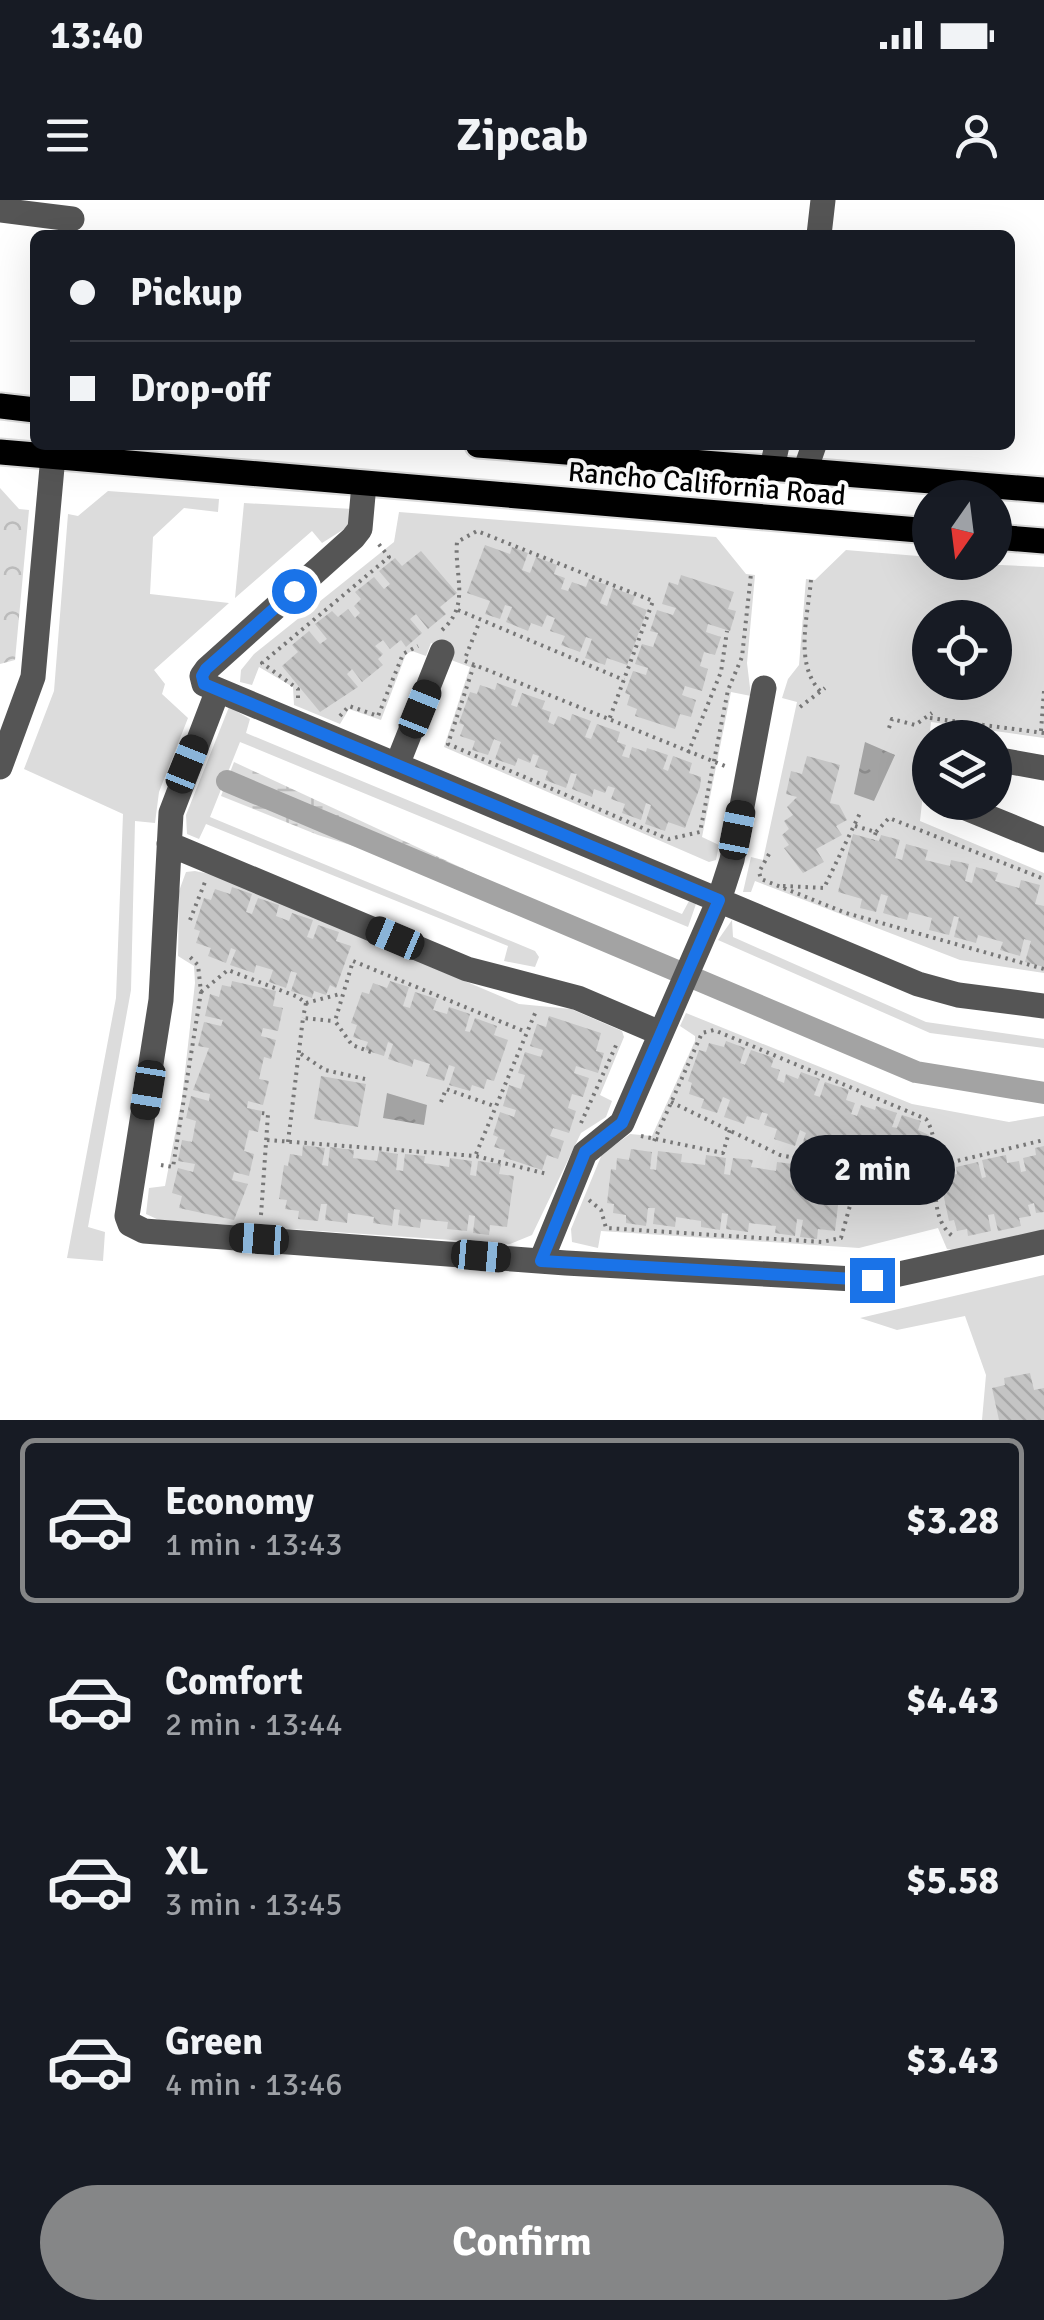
<!DOCTYPE html>
<html lang="en">
<head>
<meta charset="utf-8">
<style>
  :root { --surface:#171b24; --page:#242831; --text:#f1f3f6; --muted:#9ea1a6; --line:#363941; --accent:#858687 }
  body { margin:0; font-family:Signika,sans-serif; background:var(--page); color:var(--text); height:100vh; display:flex; flex-direction:column; font-size:38px; white-space:nowrap }
  * { box-sizing:border-box; margin:0 }
  p { font-size:32px; color:var(--muted) }
  .icon { flex:none; width:55px; height:55px; fill:none; stroke:currentColor; stroke-width:2; stroke-linecap:round; stroke-linejoin:round }
  .map { position:relative; height:1220px; overflow:hidden }
  .side { display:flex; flex-direction:column; background:var(--surface); flex:1 }
  .side>* { flex:none }
  .banner { position:absolute; left:30px; top:30px; width:985px; height:220px; border-radius:15px; box-shadow:0 10px 40px #0002; display:grid; align-content:center; height:220px; padding:0 40px; background:var(--surface) }
  .needle { width:65px; rotate:194deg }
  .tools { position:absolute; left:912px; top:280px; display:grid; gap:20px }
  .tools a { display:grid; place-items:center; width:100px; height:100px; border-radius:50%; background:var(--surface); box-shadow:0 10px 40px #0002; font-size:50px }
  .end { position:absolute; width:45px; height:45px; margin:-22px; border:12px solid #1a73e8; background:#fff; box-shadow:0 0 0 5px #fff }
  .from { border-radius:50% }
  .bubble { position:absolute; height:70px; border-radius:35px; background:var(--surface); box-shadow:0 10px 40px #0002; font-size:32px; font-weight:800; line-height:70px; text-align:center }
  .car { position:absolute; width:30px; height:60px; margin:-30px -15px; border-radius:12px; box-shadow:0 0 8px 2px #0007; background:linear-gradient(#222 24%,#8ab4d8 0 40%,#222 0 76%,#8ab4d8 0 86%,#222 0) }
  .banner b { display:flex; align-items:center; gap:35px; height:95px; font-size:38px }
  .banner b+b { border-top:2px solid var(--line) }
  .banner i { width:25px; height:25px; background:var(--text) }
  ul { padding:18px 0 0; list-style:none }
  li { display:flex; align-items:center; gap:30px; height:165px; margin:0 20px 15px; padding:0 20px; border:5px solid transparent; border-radius:15px }
  li div { flex:1 }
  li b { display:block; font-size:38px }
  li em { font-style:normal; font-weight:800 }
  li.on { border-color:var(--accent) }
  li>.icon { width:90px; height:90px; stroke-width:1.5 }
  .action { display:flex; gap:20px; margin-top:auto; padding:20px 40px }
  .action a { flex:1; height:115px; border-radius:60px; background:var(--accent); color:#fff; font-size:40px; font-weight:800; line-height:115px; text-align:center }
  .status { display:flex; justify-content:space-between; align-items:center; height:70px; padding:0 50px; background:var(--surface); direction:ltr }
  .status svg { height:28px; fill:currentColor }
  header { display:flex; justify-content:space-between; align-items:center; height:130px; padding:0 40px; background:var(--surface); font-size:45px; font-weight:800 }
  .map>svg:first-child { display:block }
  .grass { fill:#dcdcdc; fill-rule:evenodd }
  .wetland { fill:url(#wetland-marsh) }
  .park { fill:url(#park-crowns) }
  .water { fill:url(#water-ripples) }
  .lines { fill:none; stroke-linecap:round; stroke-linejoin:round }
  .canal { stroke:#a3a3a3; stroke-width:22 }
  .building { fill:url(#building-back-hatch) }
  .major-casing { stroke:#dbdbdb; stroke-width:29 }
  .path { stroke:#777; stroke-width:4; stroke-dasharray:2.5 5; stroke-linecap:butt }
  .minor { stroke:#555; stroke-width:25 }
  .major { stroke:#000; stroke-width:25 }
  .route { stroke:#1a73e8; stroke-width:12 }
  .labels { text-anchor:middle; stroke-width:8; stroke-linejoin:round; paint-order:stroke }
  .street-label { font-size:28px; fill:#000; stroke:#fff }
</style>
</head>
<body>
<div class="status"><b>13:40</b><svg viewBox="0 0 49 12"><path d="M0 12V9h3v3zM5 12V6h3v6zM10 12V3h3v9zM15 12V0h3v12zM26 1h20v11H26zM47 4h2v5h-2z"/></svg></div>
<header><svg class="icon" aria-label="menu" viewBox="0 0 24 24"><path d="M4 6h16M4 12h16M4 18h16"/></svg>Zipcab<svg class="icon" aria-label="person" viewBox="0 0 24 24"><circle cx="12" cy="8" r="4"/><path d="M4 21q1-7 8-7t8 7"/></svg></header>
<div class="map">
<svg width="1044" height="1220" viewBox="0 0 1044 1220">
  <defs>
    <pattern id="wetland-marsh" width="20" height="14" patternUnits="userSpaceOnUse" patternTransform="scale(2.5)"><rect width="20" height="14" fill="#dcdcdc"/><path d="M1 5h8M5 5V1M11 12h8M15 12V8" fill="none" stroke="#bbb"/></pattern>
    <pattern id="park-crowns" width="20" height="18" patternUnits="userSpaceOnUse" patternTransform="scale(2.5)"><rect width="20" height="18" fill="#dcdcdc"/><path d="M2 6a3 3 0 1 1 6 0M12 15a3 3 0 1 1 6 0" fill="none" stroke="#bbb"/></pattern>
    <pattern id="water-ripples" width="26" height="14" patternUnits="userSpaceOnUse" patternTransform="scale(2.5)"><rect width="26" height="14" fill="#a3a3a3"/><path d="M2 4q2-2 4 0t4 0M15 11q2-2 4 0t4 0" fill="none" stroke="#8b8b8b"/></pattern>
    <pattern id="building-back-hatch" width="6" height="6" patternUnits="userSpaceOnUse" patternTransform="scale(2.5)"><rect width="6" height="6" fill="#c4c4c4"/><path d="M-1 5l2 2M0 0l6 6M5-1l2 2" fill="none" stroke="#a7a7a7"/></pattern>
  </defs>
  <rect width="100%" height="100%" fill="#fff"/>
  <path class="grass" d="M108 291 219 299 218 312 184 308 153 337 150 394 229 403 154 470 165 484 162 494 188 518 159 592 155 623 135 621 131 790 88 1027 105 1032 103 1061 67 1058 116 798 123 614 24 569 54 491 68 314 78 316Z
    M244 303 353 309 349 326 322 343 312 331 235 398Z
    M399 312 716 337 746 374 755 375 747 463 751 496 731 492 702 637 719 645 716 660 709 662 444 547 470 467 451 460 453 451 431 443 426 456 412 451 406 454 381 520 349 509 340 524 294 505 293 487 259 467 252 485 240 482 241 470 254 454 394 342Z
    M846 350 930 357V362L1044 367V538L931 522 920 621 1044 673V773L960 760 755 681 751 692H743L751 657 763 660 797 502 782 498 788 479 799 465 806 379 815 380ZM930 418H995V482H930Z
    M229 507 250 519 246 533 682 714 689 701 696 704 688 727 240 542 210 617 535 751 539 757 535 767 504 761 508 746 206 624 199 639 187 634 186 615Z
    M195 671 215 675 519 804 571 809 622 831 624 837 600 895 612 901 606 917 581 933 532 1035 510 1044 159 1020 146 1014 149 988 165 986 182 898 195 783 194 766 178 756 179 691 186 672Z
    M732 720 733 737 926 822 1044 839V848L930 833 718 740Z
    M686 813 912 904 1009 922 1044 916V1030L953 1050 947 1049 938 1028 859 1048 601 1031 598 1048 572 1042 571 1029 602 954 630 934 652 936 695 841V836L680 826Z
    M1044 1075V1220H982L986 1175 965 1116 897 1130 860 1118Z"/>
  <path class="wetland" d="M234 562 520 695 883 849 931 868 1044 885V896L923 879 889 867 415 665 318 635 221 596Z"/>
  <path class="park" d="M0 288 19 309 29 310 15 460 0 464Z"/>
  <path class="water" d="M865 542 895 555 874 601 854 594Z
    M387 893 427 905 424 925 383 918Z"/>
  <g class="lines">
    <path class="canal" d="M227 581 916 872 1044 893"/>
  </g>
  <path class="building" d="M485 345 510 354 512 347 528 353 522 370 530 373 536 357 557 365 554 374 565 378 561 389 568 391 572 382 586 387 589 379 607 385 600 403 607 406 613 388 635 396 632 404 647 410 627 465 607 458 605 465 585 458 592 439 586 437 580 452 561 445 565 436 550 431 555 418 547 415 542 427 531 423 528 431 506 422 512 407 505 405 500 419 485 414 490 401 467 393Z
    M421 351 457 393 440 407 446 414 428 429 416 414 410 419 422 433 406 447 401 440 390 449 383 440 375 446 383 454 378 459 383 465 362 482 352 469 347 474 358 487 320 512 282 466 298 452 292 445 309 431 320 444 327 439 315 424 332 411 338 417 348 409 355 418 360 413 354 406 361 399 355 392 374 377 384 389 390 384 379 371 395 358 402 366Z
    M681 375 734 392 728 409 736 411 730 431 708 424 706 432 721 437 715 455 704 452 700 466 708 469 702 491 685 486 682 495 696 500 691 517 680 514 675 529 635 516 637 509 627 505 630 495 625 493 633 471 646 475 648 468 635 464 642 444 653 447 658 433 650 431 657 410 673 415 676 408 662 404 669 382 678 385Z
    M497 483 516 490 511 505 517 507 522 493 545 501 542 509 551 512 548 522 554 525 558 516 570 521 572 514 591 521 585 537 591 539 597 524 620 532 617 542 626 545 622 556 629 558 632 547 646 552 647 548 668 555 663 569 668 571 673 556 692 563 689 573 701 577 700 587 685 628 668 622 665 631 645 624 651 605 646 603 641 620 622 613 625 604 611 599 615 588 608 586 605 593 594 589 592 597 572 589 577 574 571 573 566 588 545 580 548 571 535 567 539 556 533 554 530 563 518 558 515 566 495 559 501 542 494 539 488 555 472 550 475 541 460 536 464 525 459 523 470 492 477 494 480 485 495 490Z
    M807 556 840 565 830 603 839 605 847 620 836 626 842 635 816 649 824 662 803 673 784 648 789 645 782 635 789 629 784 621 793 615 787 607 797 597 786 594 791 571 802 574Z
    M853 634 879 641 881 635 900 640 895 658 902 660 906 644 928 650 925 660 950 666 951 660 969 664 965 681 972 683 976 667 998 673 995 681 1019 688 1021 680 1040 685 1035 704 1044 706V767L1025 762 1031 741 1024 739 1020 756 1000 750 1003 742 978 735 976 743 954 737 959 717 954 716 949 735 929 730 932 718 909 712 907 720 883 713 888 696 881 694 876 712 860 708 862 699 838 692Z
    M232 687 252 694 246 712 252 714 258 698 279 705 276 716 289 721 292 713 313 720 307 737 313 739 318 725 339 732 336 741 351 746 336 788 330 785 326 795 314 791 312 798 291 791 297 773 291 771 286 788 269 782 273 770 256 765 254 773 230 765 236 750 231 748 226 763 208 756 211 748 196 743 200 731 194 729 204 698 211 700 215 689 230 694Z
    M232 781 276 791 273 806 283 808 278 831 263 828 261 836 276 840 271 859 264 857 259 879 269 881 263 905 248 901 247 908 262 911 258 932 249 930 244 951 254 954 249 976 234 972 232 980 248 984 234 1020 179 1008 182 996 172 993 178 968 193 972 195 964 178 961 182 940 192 942 196 921 186 918 191 896 209 901 210 894 193 890 209 848 198 846 204 822 221 826 223 820 205 816 210 794 219 797 222 785 231 787Z
    M390 781 409 787 403 806 410 808 415 792 437 799 433 810 447 814 449 807 470 814 465 831 470 832 475 818 497 826 494 835 508 840 494 881 487 879 484 889 472 885 470 891 449 885 455 867 449 865 444 881 426 876 430 864 414 859 412 867 388 859 393 844 388 842 384 856 365 850 368 842 353 837 357 825 351 823 362 792 369 794 373 783 387 788Z
    M549 816 601 833 596 851 604 853 598 873 576 866 574 873 589 878 583 897 572 894 568 908 576 911 569 933 553 928 550 936 564 941 558 959 547 955 542 970 503 957 505 950 494 947 498 937 493 935 500 912 514 917 516 910 503 906 509 885 521 889 525 875 518 873 525 852 541 857 543 850 530 846 537 824 546 827Z
    M726 841 745 848 740 863 745 865 751 850 774 858 771 867 780 870 777 880 784 883 786 874 798 879 801 872 820 879 814 895 820 897 825 882 849 890 846 900 855 903 851 914 857 916 861 905 875 910 876 906 897 913 892 927 897 928 902 915 921 921 918 930 929 935 928 945 914 986 898 980 894 988 874 981 880 963 875 961 870 977 851 971 854 962 840 957 844 946 837 944 834 951 823 947 821 954 801 947 806 933 800 930 795 946 774 939 777 929 764 925 768 914 762 912 759 920 747 916 744 924 724 917 730 900 723 897 717 913 701 908 704 899 689 894 692 883 688 881 699 850 706 852 709 843 724 847Z
    M321 876 366 884 358 927 314 919Z
    M303 945 325 948 322 965 328 966 330 947 354 950 353 958 377 961 379 951 398 954 396 970 403 971 405 954 425 956 424 963 449 967 450 958 472 961 470 975 476 976 478 961 501 964 499 974 514 976 507 1027 490 1025 489 1035 473 1033 475 1016 469 1015 467 1031 447 1029 448 1022 421 1019 420 1028 398 1025 400 1010 394 1009 392 1026 373 1023 374 1017 348 1013 347 1023 325 1020 327 1004H321L318 1021 298 1019 299 1011 285 1009 287 1000 279 999 284 965 288 966 290 954 302 956Z
    M1044 946V1012L1036 1013 1034 1003 1028 1005 1031 1016 1019 1018 1021 1026 998 1031 994 1014 988 1015 991 1031 968 1036 967 1029 957 1031 954 1020 949 1021 942 988 947 987 945 976 957 974 956 967 978 962 982 978 986 977 982 960 1006 955 1007 963 1019 961 1021 972 1026 971 1023 958 1036 955 1035 948Z
    M631 949 652 952 650 969 656 970 658 951 682 954 681 962 705 965 706 955 726 958 724 974 730 975 733 958 753 960 751 967 776 971 777 962 800 965 798 979 804 981 806 965 829 968 827 978 841 980 835 1031 818 1029 817 1039 800 1037 803 1020 797 1019 795 1036 775 1033 776 1026 749 1023 748 1032 726 1029 728 1014 722 1013 720 1030 701 1027V1021L676 1017 675 1027 653 1024 655 1008H648L646 1026 626 1023V1015L613 1013 614 1004 607 1003 611 969 616 970 617 958 629 960Z
    M1030 1173 1034 1190 1044 1188V1220H999L992 1188 1005 1185 1004 1178Z"/>
  <g class="lines">
    <g class="major-casing">
      <path id="major" d="M0 206 35 210
        M478 245 1044 290
        M0 252 930 331
        M995 337 1044 341"/>
    </g>
    <path class="path" d="M811 380C808 416 794 463 820 491
      M458 410 624 480
      M442 430C471 405 454 375 457 342L477 331 653 401 609 520
      M466 456 479 423
      M465 461 725 566
      M474 465 448 544 661 636 669 639 700 632 728 490 742 457 751 374
      M298 498V489L262 463 389 357 377 342
      M800 507 825 488
      M340 516 349 506 378 516 403 454 418 446
      M930 518 1044 533
      M889 528 892 519 915 525 932 513
      M1041 531 1044 491
      M688 553 721 472 727 431
      M855 626 876 632 873 640
      M876 632 889 618 1044 679
      M769 654 759 672 761 679 846 713 1044 769
      M783 686 824 688 861 611
      M190 720 205 682
      M201 792 228 770 298 797 306 803 303 818
      M306 803 340 794
      M371 852 352 845 335 821 353 761 526 832
      M301 854 325 870 365 879
      M441 902 446 889 494 906
      M671 902 780 955 830 965 872 992 915 1001 936 996
      M581 923 618 841
      M641 936 723 953 730 929
      M267 940 476 956 547 974
      M654 941 702 833 714 830 926 919C948 953 919 1013 955 1038
      M288 942 303 818 334 821
      M476 954 536 811
      M161 965 173 967 201 792 198 765 189 756
      M936 966 1044 940
      M589 1000 601 1010 606 1028 822 1042 841 1038 856 984
      M261 1015 268 914 262 913"/>
    <path class="minor" d="M0 10 72 19
      M819 35 823 0
      M772 268 777 245
      M805 271 814 245
      M364 284 360 329 353 338 207 469 202 476 204 484 918 784 958 795 1044 806
      M218 490 171 613 161 800 127 1016 130 1024 144 1031 566 1063 872 1080 1044 1042
      M995 559 1044 568
      M397 565 442 452
      M0 567 33 477 54 245
      M951 602 1044 640
      M169 644 467 769 578 798 660 833
      M541 1061 585 953 622 923 719 700 732 660 764 488"/>
    <use href="#major" class="major"/>
  </g>
  <g class="lines">
    <path class="route" d="M294 391 206 469 202 476 204 484 719 700 622 923 585 952 541 1061 872 1080"/>
  </g>
  <g class="labels">
    <g class="street-label">
      <text transform="translate(707 283) rotate(5)" y="10">Rancho California Road</text>
    </g>
  </g>
</svg>
<div class="tools">
<a><svg class="needle" viewBox="-14 -14 28 28"><path d="M0-13l5 13h-10z" fill="#e53935"/><path d="M0 13l5-13h-10z" fill="#9ea1a6"/></svg></a>
<a><svg class="icon" aria-label="locate" viewBox="0 0 24 24"><circle cx="12" cy="12" r="6"/><path d="M12 2v4M12 18v4M2 12h4M18 12h4"/></svg></a>
<a><svg class="icon" aria-label="layers" viewBox="0 0 24 24"><path d="M12 4l9 5-9 5-9-5zM3 14l9 5 9-5"/></svg></a>
</div>
<i class="end from" style="left:294px;top:391px"></i>
<i class="end" style="left:872px;top:1080px"></i>
<div class="bubble" style="left:790px;top:935px;width:165px">2 min</div>
<i class="car" style="left:420px;top:509px;rotate:22deg"></i>
<i class="car" style="left:187px;top:564px;rotate:22deg"></i>
<i class="car" style="left:737px;top:630px;rotate:11deg"></i>
<i class="car" style="left:395px;top:738px;rotate:293deg"></i>
<i class="car" style="left:148px;top:890px;rotate:189deg"></i>
<i class="car" style="left:259px;top:1039px;rotate:274deg"></i>
<i class="car" style="left:481px;top:1056px;rotate:95deg"></i>
<div class="banner">
<b><i class="from"></i>Pickup</b>
<b><i></i>Drop-off</b>
</div>
</div>
<section class="side">
<ul>
<li class="on"><svg class="icon" aria-label="car" viewBox="0 0 24 24"><path d="M5 17H2v-5l4-1 3-4h7l3 4 3 1v5h-3M9 17h6M6 11h13"/><circle cx="7" cy="17" r="2"/><circle cx="17" cy="17" r="2"/></svg><div><b>Economy</b><p>1 min · 13:43</p></div><em>$3.28</em></li>
<li><svg class="icon" aria-label="car" viewBox="0 0 24 24"><path d="M5 17H2v-5l4-1 3-4h7l3 4 3 1v5h-3M9 17h6M6 11h13"/><circle cx="7" cy="17" r="2"/><circle cx="17" cy="17" r="2"/></svg><div><b>Comfort</b><p>2 min · 13:44</p></div><em>$4.43</em></li>
<li><svg class="icon" aria-label="car" viewBox="0 0 24 24"><path d="M5 17H2v-5l4-1 3-4h7l3 4 3 1v5h-3M9 17h6M6 11h13"/><circle cx="7" cy="17" r="2"/><circle cx="17" cy="17" r="2"/></svg><div><b>XL</b><p>3 min · 13:45</p></div><em>$5.58</em></li>
<li><svg class="icon" aria-label="car" viewBox="0 0 24 24"><path d="M5 17H2v-5l4-1 3-4h7l3 4 3 1v5h-3M9 17h6M6 11h13"/><circle cx="7" cy="17" r="2"/><circle cx="17" cy="17" r="2"/></svg><div><b>Green</b><p>4 min · 13:46</p></div><em>$3.43</em></li>
</ul>
<div class="action"><a>Confirm</a></div>
</section>
</body>
</html>
